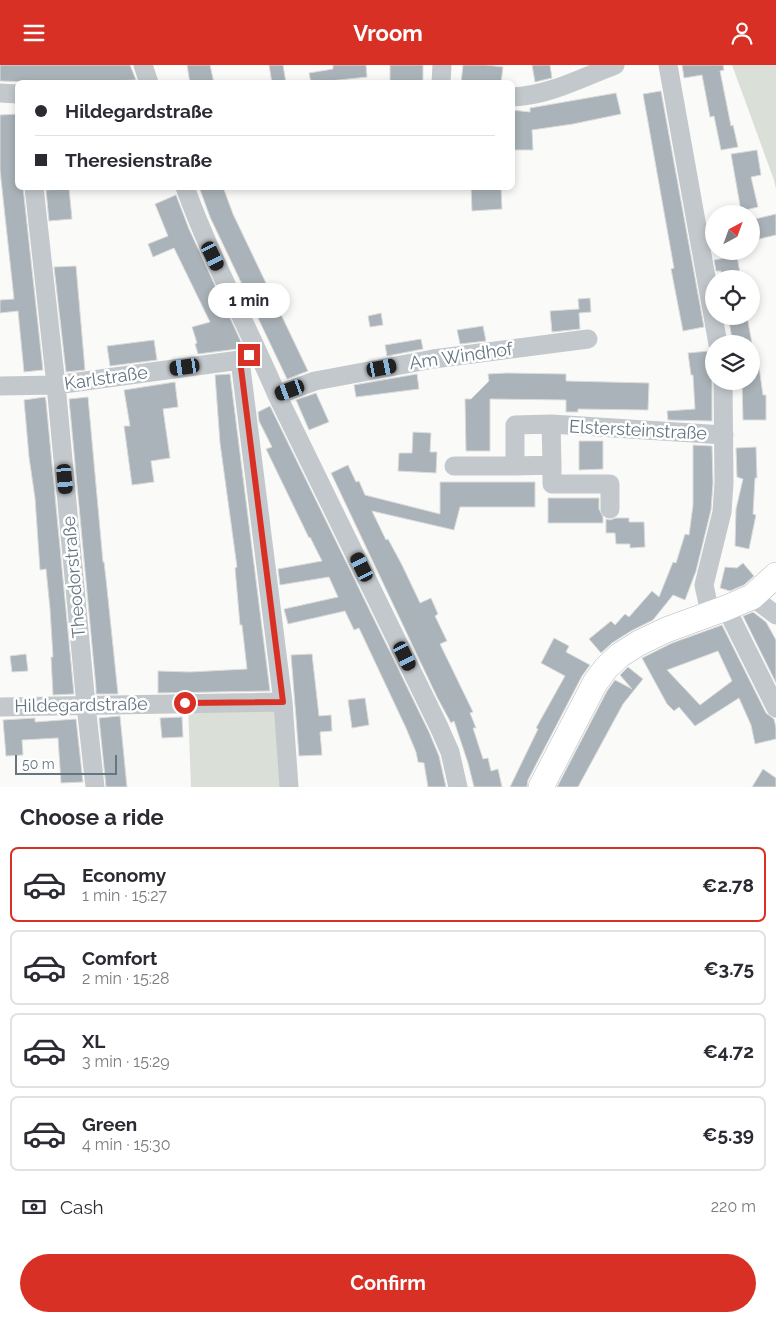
<!DOCTYPE html>
<html lang="en">
<head>
<meta charset="utf-8">
<style>
  :root { --surface:#fff; --page:#f7f7f7; --text:#2b2b33; --muted:#7c7c81; --line:#e1e1e2; --accent:#d93025 }
  body { margin:0; font-family:Raleway,sans-serif; background:var(--page); color:var(--text); height:100vh; display:flex; flex-direction:column; font-size:19px; white-space:nowrap }
  * { box-sizing:border-box; margin:0 }
  p { font-size:16px; color:var(--muted) }
  .icon { flex:none; width:28px; height:28px; fill:none; stroke:currentColor; stroke-width:2; stroke-linecap:round; stroke-linejoin:round }
  .map { position:relative; height:722px; overflow:hidden }
  .sheet { display:flex; flex-direction:column; background:var(--surface); flex:1 }
  .sheet>* { flex:none }
  .top-card { position:absolute; left:15px; top:15px; width:500px; height:110px; border-radius:8px; box-shadow:0 2px 8px #0003; display:grid; align-content:center; height:110px; padding:0 20px; background:var(--surface) }
  .needle { width:32px; rotate:41deg }
  .controls { position:absolute; left:705px; top:140px; display:grid; gap:10px }
  .controls a { display:grid; place-items:center; width:55px; height:55px; border-radius:50%; background:var(--surface); box-shadow:0 2px 8px #0003; font-size:25px }
  .scale { position:absolute; left:15px; bottom:12px; width:102px; box-sizing:border-box; padding-left:5px; border:2px solid #657683; border-top:0; font-size:14px; line-height:18px; white-space:nowrap; color:#657683; -webkit-text-stroke:4px #fff; paint-order:stroke }
  .end { position:absolute; width:22px; height:22px; margin:-11px; border:6px solid #d93025; background:#fff; box-shadow:0 0 0 2px #fff }
  .from { border-radius:50% }
  .bubble { position:absolute; height:35px; border-radius:18px; background:var(--surface); box-shadow:0 2px 8px #0003; font-size:16px; font-weight:700; line-height:35px; text-align:center }
  .car { position:absolute; width:15px; height:30px; margin:-15px -8px; border-radius:6px; box-shadow:0 0 4px 1px #0007; background:linear-gradient(#222 24%,#8ab4d8 0 40%,#222 0 76%,#8ab4d8 0 86%,#222 0) }
  .top-card b { display:flex; align-items:center; gap:18px; height:48px; font-size:19px }
  .top-card b+b { border-top:1px solid var(--line) }
  .top-card i { width:12px; height:12px; background:var(--text) }
  ul { padding:0; list-style:none }
  li { display:flex; align-items:center; gap:15px; height:75px; margin:0 10px 8px; padding:0 10px; border:2px solid var(--line); border-radius:8px }
  li div { flex:1 }
  li b { display:block; font-size:19px }
  li em { font-style:normal; font-weight:700 }
  li.on { border-color:var(--accent) }
  li>.icon { width:45px; height:45px; stroke-width:1.5 }
  h2 { padding:0 20px; font-size:22px; line-height:60px }
  .pay { display:flex; align-items:center; gap:12px; height:55px; padding:0 20px; font-size:19px }
  .pay p { margin-inline-start:auto }
  .action { display:flex; gap:10px; margin-top:auto; padding:10px 20px }
  .action a { flex:1; height:58px; border-radius:30px; background:var(--accent); color:#fff; font-size:20px; font-weight:700; line-height:58px; text-align:center }
  header { display:flex; justify-content:space-between; align-items:center; height:65px; padding:0 20px; background:var(--accent); color:#fff; font-size:22px; font-weight:700 }
  .map>svg:first-child { display:block }
  .green { fill:#dadfd7 }
  .building { fill:#aab3b9; stroke:#dcdcda; fill-rule:evenodd }
  .lines { fill:none; stroke-linecap:round; stroke-linejoin:round }
  .major-casing { stroke:#b5babe; stroke-width:26 }
  .minor { stroke:#c3c8cc; stroke-width:19 }
  .major { stroke:#fff; stroke-width:25 }
  .route { stroke:#d93025; stroke-width:6 }
  .labels { text-anchor:middle; stroke-width:5; stroke-linejoin:round; paint-order:stroke }
  .street-label { font-size:18px; fill:#657683; stroke:#fff }
</style>
</head>
<body>
<header><svg class="icon" aria-label="menu" viewBox="0 0 24 24"><path d="M4 6h16M4 12h16M4 18h16"/></svg>Vroom<svg class="icon" aria-label="person" viewBox="0 0 24 24"><circle cx="12" cy="8" r="4"/><path d="M4 21q1-7 8-7t8 7"/></svg></header>
<div class="map">
<svg width="776" height="722" viewBox="0 0 776 722">
  <rect width="100%" height="100%" fill="#fafaf8"/>
  <path class="green" d="M732 0H776V124L774 115Z
    M280 638 286 722H191L188 641Z"/>
  <path class="building" d="M0 0H130L136 15 62 18 0 16Z
    M187 0H210L214 18H190Z
    M269 0H283L286 18H272Z
    M333 0H366L367 12 311 18 309 8 333 4Z
    M390 0H423V17L390 16Z
    M463 0H486L503 2 501 18H461Z
    M532 0H550L552 13 535 17Z
    M682 0H723L724 5 720 6 731 61 733 60 738 82 721 85 714 51 710 52 702 10 684 13Z
    M661 26 704 262 683 266 671 204 674 203 643 29Z
    M616 28 621 49 573 59 532 65 533 85H512V45L530 47V43Z
    M18 49V122H23L43 305 24 307 18 246 0 248V235L14 234 0 105V50Z
    M757 85 761 110 751 112 758 142 741 146 731 89Z
    M199 122H223L233 149 308 306 287 314 210 152Z
    M471 122H501L502 144 472 146Z
    M69 123 72 154 49 156 46 125Z
    M176 130 189 164 243 281 237 284 198 289 195 279 197 278 192 262 210 257 174 183 153 192 148 179 168 171 155 139Z
    M776 149V170L751 176V155Z
    M737 191 741 214H722L721 206H716L714 195Z
    M76 201 85 305 66 307 54 202Z
    M590 233 591 247 579 248 580 264 552 267 550 246 579 244 578 234Z
    M381 248 383 260 370 262 368 251Z
    M728 251H747L752 279H733Z
    M483 261 486 276 460 279 457 265Z
    M421 274 423 284 387 291 385 280Z
    M154 275 157 295 110 301 107 281Z
    M709 286 713 289 714 296V310L712 316V356L668 355 667 346 695 344 693 310H691L688 288Z
    M751 295H758L763 330H766V355H743L742 316H751Z
    M507 308 566 309V316L649 318 648 345 578 344V347H566V335L490 334V386H466L465 334H471L489 316 488 309Z
    M230 309 270 626 158 628V606L190 607 247 604 242 560H240L235 503 237 502 220 378 215 310Z
    M417 309 419 324 356 332 354 320Z
    M175 317 178 342 163 344 170 393 151 396 154 417 132 420 124 361H130L124 325Z
    M316 328 329 357 309 365 296 335Z
    M45 332 46 336 74 629 53 630 51 592H53L50 544 46 504 40 505 35 433 29 392 24 335Z
    M88 332 103 497H104L106 514 118 629H96V623L69 334Z
    M270 341 429 667 439 691 446 722H428L424 698 418 697 416 687 406 663 359 563 354 565 345 546 288 559 284 544 338 532 329 512 280 520 278 504 322 496 310 472 309 473 266 384 272 382 259 356 258 347Z
    M413 367 431 368 430 387H437L436 408 398 406 399 388H412Z
    M579 376H603V404L579 405Z
    M693 380 712 381 713 418 711 445 696 506 685 535 673 530 653 555 631 566 612 578 601 588 589 574 611 556 615 560 625 549 629 552 652 526 659 532 673 497 676 498 685 469 689 470 693 440Z
    M756 382 757 413H755L753 449 756 450 749 484 735 481 736 444 743 414 737 412 736 383Z
    M348 400 356 417 359 416 365 430 440 449V417H535V442H460L454 465 372 446 386 475 388 474 402 500 420 538 431 533 438 549 435 551 447 576 440 579 473 647 470 648 476 663H473L483 694 488 693 491 706 498 704 502 722H474L468 698 454 656 451 658 437 632 331 408Z
    M548 433H599V444L603 452V458H548Z
    M616 453H629V457H644L645 482 630 483V479H616L615 468H606V454L610 455Z
    M743 498 754 511 744 520 730 526 720 523 725 502 737 503Z
    M753 547 766 557 776 575V618L743 551Z
    M722 560 766 648 774 654 776 663V674L755 679 751 660 739 633 695 661 679 642 674 646 667 639 642 593 672 578ZM718 586 732 616 700 640 667 605Z
    M554 573 569 581 566 587 590 600 582 611 528 715 527 722H510L538 664 536 663 565 611 541 598Z
    M26 589 28 606 12 607 10 591Z
    M312 589 319 651 331 650 332 666 320 667 322 690 299 691 291 590Z
    M628 602 643 614 623 639 578 722H557L607 626 615 615 632 624 620 610Z
    M365 633 369 660 352 663 348 635Z
    M120 651 127 722H106L99 653Z
    M182 652 183 672 162 673 160 653Z
    M35 653V657L76 654 83 717 61 718 58 673 22 675 23 690 6 691 3 655Z
    M763 704 776 713V722H752Z"/>
  <g class="lines">
    <g class="major-casing">
      <path id="major" d="M541 722 595 618 606 603 620 590 639 578 666 565 726 543 752 532 776 510"/>
    </g>
    <path class="minor" d="M143 0 149 18
      M668 0 718 279
      M441 18 442 0
      M0 28 18 29
      M512 32C548 31 583 12 615 0
      M34 122 56 320 86 640 95 722
      M185 122C211 194 247 260 277 330L439 662 450 687 458 722
      M240 295 283 637 289 722
      M0 321 56 320 240 295 250 290
      M277 330 315 316 433 294 588 274
      M552 400V419H610V444
      M454 401H515V360L551 359 724 370
      M515 401 552 400 551 359
      M752 532 776 550
      M726 543 776 643
      M710 548 704 520 722 447 724 418 723 316
      M0 642 283 637"/>
    <use href="#major" class="major"/>
  </g>
  <g class="lines">
    <path class="route" d="M185 638 283 637 240 295 249 290"/>
  </g>
  <g class="labels">
    <g class="street-label">
      <text transform="translate(461 291) rotate(-8)" y="6">Am Windhof</text>
      <text transform="translate(106 313) rotate(-8)" y="6">Karlstraße</text>
      <text transform="translate(638 365) rotate(3)" y="6">Elstersteinstraße</text>
      <text transform="translate(74 512) rotate(-95)" y="6">Theodorstraße</text>
      <text transform="translate(81 640) rotate(-1)" y="6">Hildegardstraße</text>
    </g>
  </g>
</svg>
<div class="controls">
<a><svg class="needle" viewBox="-14 -14 28 28"><path d="M0-13l5 13h-10z" fill="#e53935"/><path d="M0 13l5-13h-10z" fill="#7c7c81"/></svg></a>
<a><svg class="icon" aria-label="locate" viewBox="0 0 24 24"><circle cx="12" cy="12" r="6"/><path d="M12 2v4M12 18v4M2 12h4M18 12h4"/></svg></a>
<a><svg class="icon" aria-label="layers" viewBox="0 0 24 24"><path d="M12 4l9 5-9 5-9-5zM3 14l9 5 9-5"/></svg></a>
</div>
<div class="scale">50 m</div>
<i class="end from" style="left:185px;top:638px"></i>
<i class="end" style="left:249px;top:290px"></i>
<div class="bubble" style="left:208px;top:218px;width:82px">1 min</div>
<i class="car" style="left:213px;top:191px;rotate:154deg"></i>
<i class="car" style="left:185px;top:302px;rotate:262deg"></i>
<i class="car" style="left:382px;top:303px;rotate:79deg"></i>
<i class="car" style="left:290px;top:325px;rotate:250deg"></i>
<i class="car" style="left:65px;top:414px;rotate:175deg"></i>
<i class="car" style="left:362px;top:502px;rotate:334deg"></i>
<i class="car" style="left:405px;top:591px;rotate:154deg"></i>
<div class="top-card">
<b><i class="from"></i>Hildegardstraße</b>
<b><i></i>Theresienstraße</b>
</div>
</div>
<section class="sheet">
<h2>Choose a ride</h2>
<ul>
<li class="on"><svg class="icon" aria-label="car" viewBox="0 0 24 24"><path d="M5 17H2v-5l4-1 3-4h7l3 4 3 1v5h-3M9 17h6M6 11h13"/><circle cx="7" cy="17" r="2"/><circle cx="17" cy="17" r="2"/></svg><div><b>Economy</b><p>1 min · 15:27</p></div><em>€2.78</em></li>
<li><svg class="icon" aria-label="car" viewBox="0 0 24 24"><path d="M5 17H2v-5l4-1 3-4h7l3 4 3 1v5h-3M9 17h6M6 11h13"/><circle cx="7" cy="17" r="2"/><circle cx="17" cy="17" r="2"/></svg><div><b>Comfort</b><p>2 min · 15:28</p></div><em>€3.75</em></li>
<li><svg class="icon" aria-label="car" viewBox="0 0 24 24"><path d="M5 17H2v-5l4-1 3-4h7l3 4 3 1v5h-3M9 17h6M6 11h13"/><circle cx="7" cy="17" r="2"/><circle cx="17" cy="17" r="2"/></svg><div><b>XL</b><p>3 min · 15:29</p></div><em>€4.72</em></li>
<li><svg class="icon" aria-label="car" viewBox="0 0 24 24"><path d="M5 17H2v-5l4-1 3-4h7l3 4 3 1v5h-3M9 17h6M6 11h13"/><circle cx="7" cy="17" r="2"/><circle cx="17" cy="17" r="2"/></svg><div><b>Green</b><p>4 min · 15:30</p></div><em>€5.39</em></li>
</ul>
<div class="pay"><svg class="icon" aria-label="cash" viewBox="0 0 24 24"><path d="M3 7h18v10H3z"/><circle cx="12" cy="12" r="2"/></svg>Cash<p>220 m</p></div>
<div class="action"><a>Confirm</a></div>
</section>
</body>
</html>
